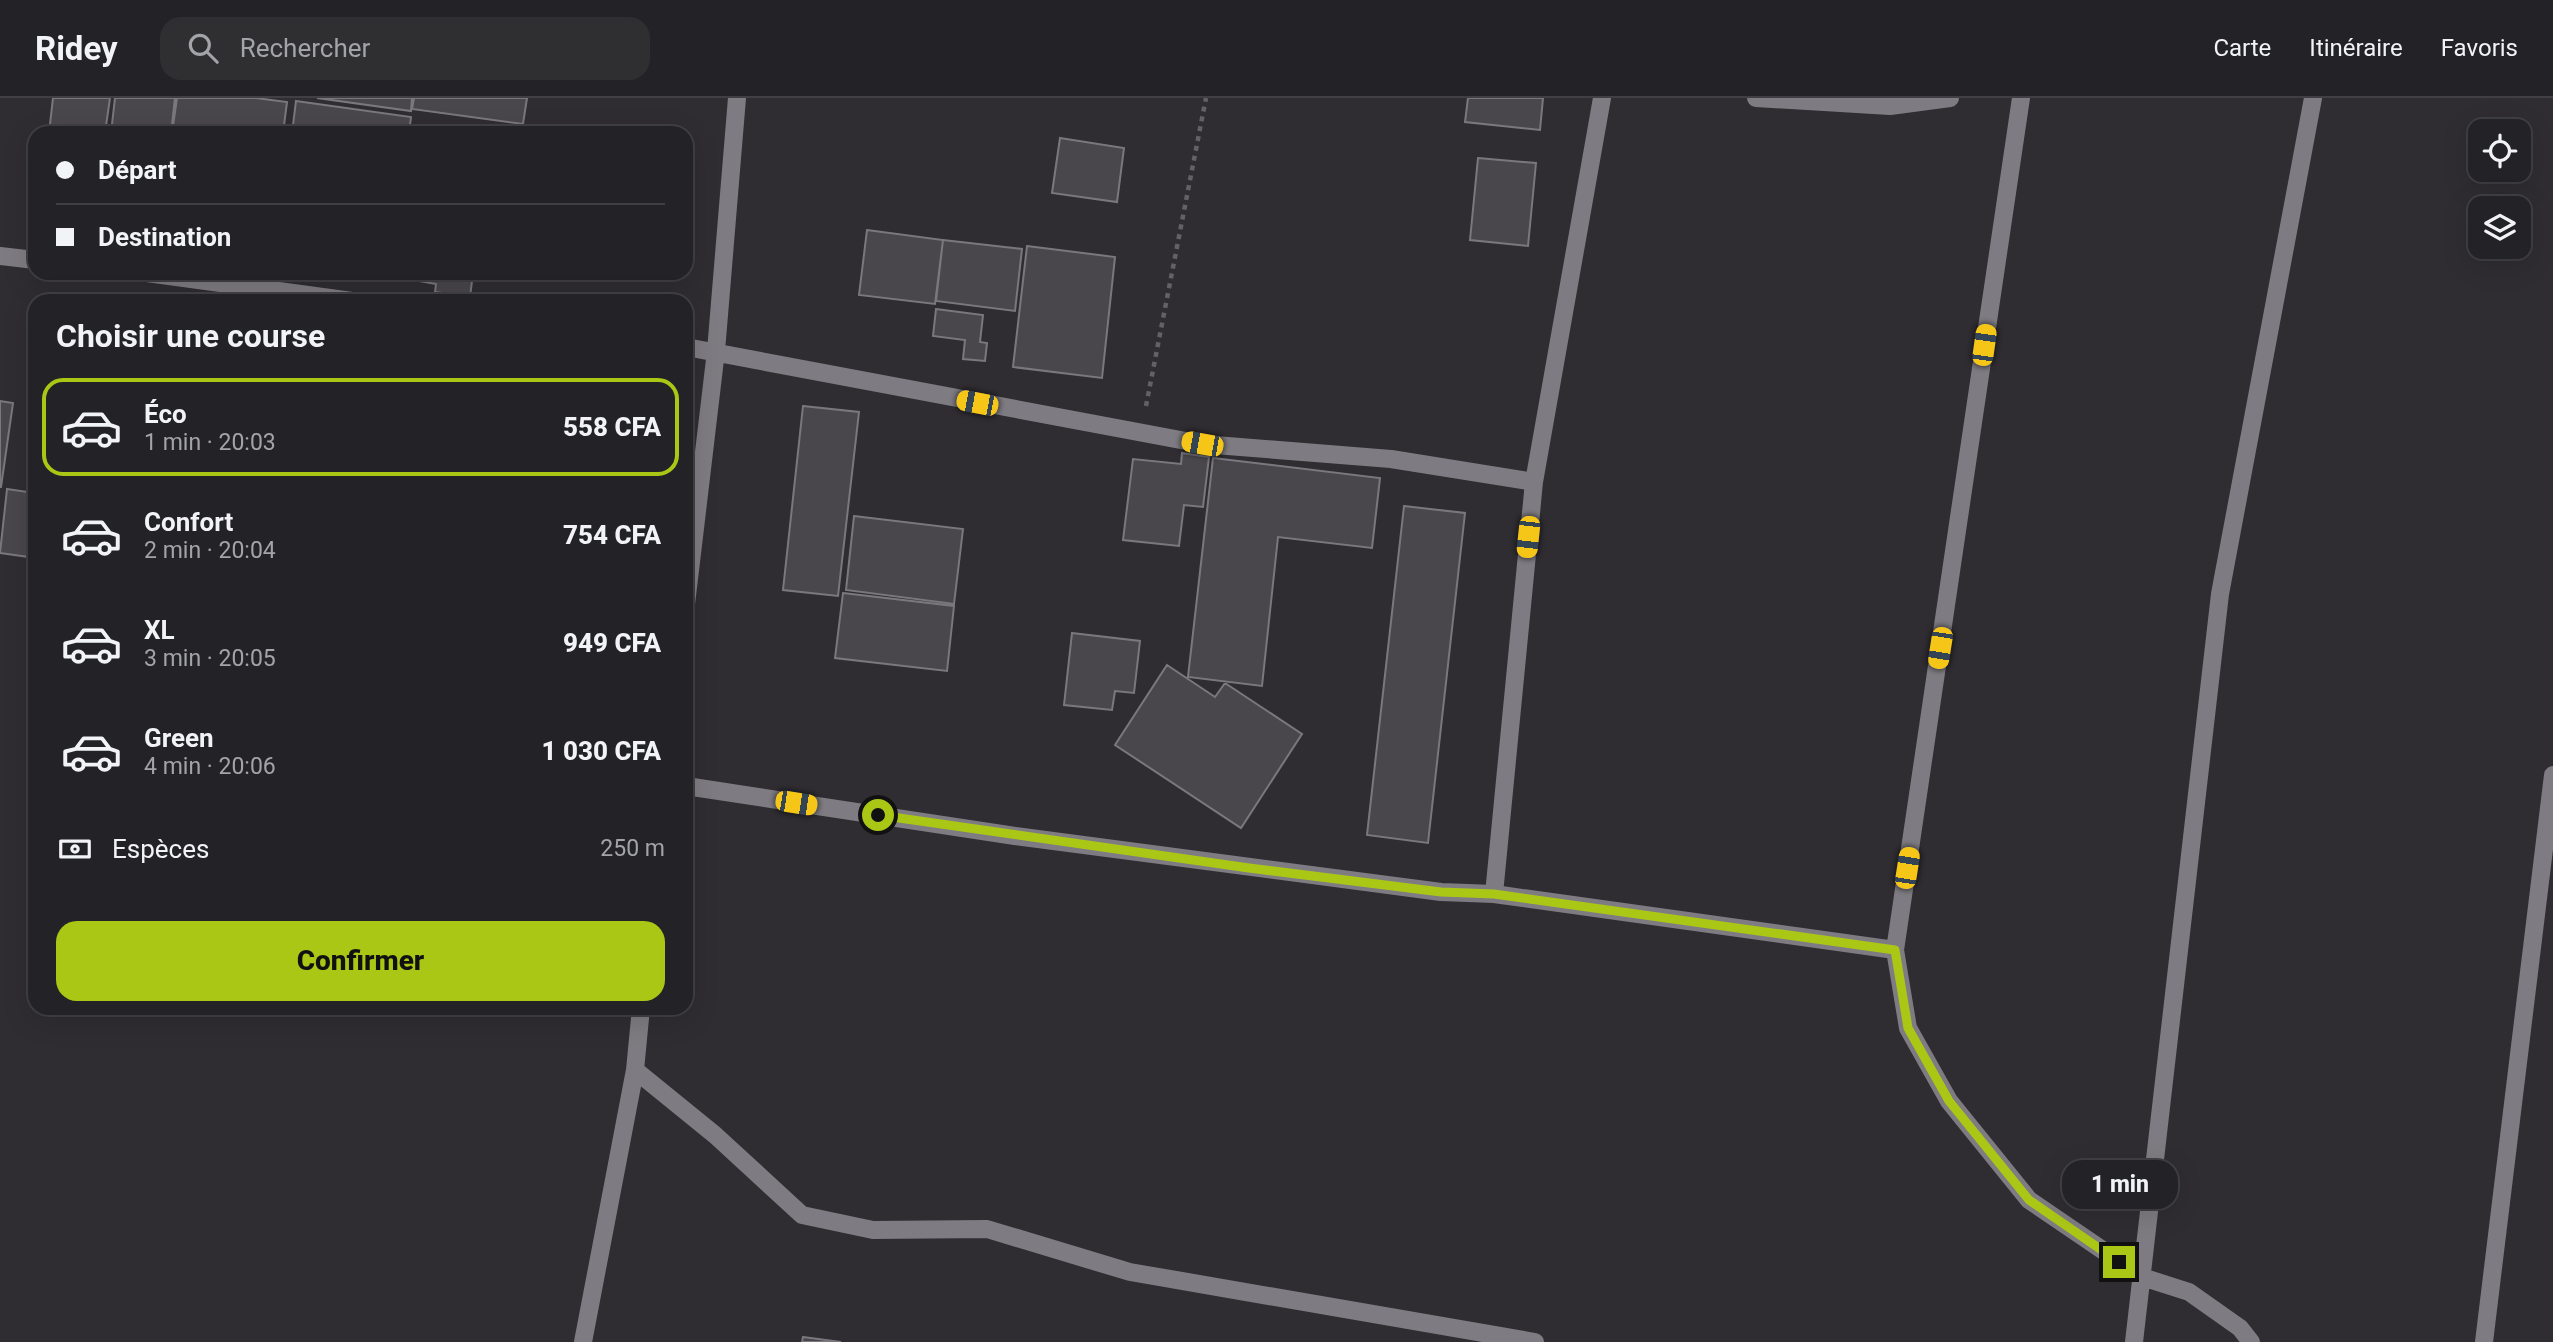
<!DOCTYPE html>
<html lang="fr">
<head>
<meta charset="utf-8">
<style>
  :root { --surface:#232226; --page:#2f2f32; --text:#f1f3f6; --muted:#a3a4a7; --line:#403f43; --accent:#abc716 }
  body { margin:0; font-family:Roboto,sans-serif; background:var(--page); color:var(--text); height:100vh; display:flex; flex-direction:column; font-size:26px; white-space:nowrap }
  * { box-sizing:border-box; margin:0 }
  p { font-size:23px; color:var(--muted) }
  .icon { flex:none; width:38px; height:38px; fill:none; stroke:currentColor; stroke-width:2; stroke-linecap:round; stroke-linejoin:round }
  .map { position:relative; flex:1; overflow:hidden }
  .details { position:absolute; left:28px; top:196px; width:665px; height:721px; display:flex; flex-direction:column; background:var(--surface); border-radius:21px; box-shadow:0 7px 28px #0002,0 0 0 2px var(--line) }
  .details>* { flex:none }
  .hud { position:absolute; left:28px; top:28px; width:665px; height:154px; border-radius:21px; box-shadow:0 7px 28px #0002,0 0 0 2px var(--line); display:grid; align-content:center; height:154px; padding:0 28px; background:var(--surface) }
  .tools { position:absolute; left:2468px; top:21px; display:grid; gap:14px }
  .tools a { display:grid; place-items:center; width:63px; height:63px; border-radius:14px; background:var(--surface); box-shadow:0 7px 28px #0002,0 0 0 2px var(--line); font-size:35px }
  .end { position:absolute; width:32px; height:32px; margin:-16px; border:9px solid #abc716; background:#111; box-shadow:0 0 0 4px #111 }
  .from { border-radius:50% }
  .bubble { position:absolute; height:49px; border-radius:21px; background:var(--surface); box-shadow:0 7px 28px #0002,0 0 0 2px var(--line); font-size:23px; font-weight:800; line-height:49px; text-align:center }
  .car { position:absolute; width:21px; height:42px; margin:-21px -10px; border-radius:9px; box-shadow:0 0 5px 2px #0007; background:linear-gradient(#f5c518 24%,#345 0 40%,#f5c518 0 76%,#345 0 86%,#f5c518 0) }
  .hud b { display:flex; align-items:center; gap:24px; height:66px; font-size:26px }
  .hud b+b { border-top:2px solid var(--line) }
  .hud i { width:18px; height:18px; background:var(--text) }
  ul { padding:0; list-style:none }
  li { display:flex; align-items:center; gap:21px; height:98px; margin:0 14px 10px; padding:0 14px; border:4px solid transparent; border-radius:21px }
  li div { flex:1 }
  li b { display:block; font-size:26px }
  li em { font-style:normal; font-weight:800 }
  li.current { border-color:var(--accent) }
  li>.icon { width:63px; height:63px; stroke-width:1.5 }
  h2 { padding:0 28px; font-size:32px; line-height:84px }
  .pay { display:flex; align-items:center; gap:18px; height:77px; padding:0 28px; font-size:26px }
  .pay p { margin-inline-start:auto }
  .cta { display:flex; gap:14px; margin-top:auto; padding:14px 28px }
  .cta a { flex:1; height:80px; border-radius:21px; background:var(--accent); color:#111; font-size:28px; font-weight:800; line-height:80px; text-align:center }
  header { display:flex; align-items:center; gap:42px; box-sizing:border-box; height:98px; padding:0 35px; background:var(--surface); border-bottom:2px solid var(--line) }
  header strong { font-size:33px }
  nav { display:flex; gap:38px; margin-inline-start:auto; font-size:24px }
  .search { width:490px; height:63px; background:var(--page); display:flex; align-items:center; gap:18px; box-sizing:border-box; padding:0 24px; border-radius:21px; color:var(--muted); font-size:26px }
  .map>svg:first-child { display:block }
  .building { fill:#49474c; stroke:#7a787e; stroke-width:2 }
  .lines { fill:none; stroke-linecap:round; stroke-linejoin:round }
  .path { stroke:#636166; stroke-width:4.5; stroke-dasharray:5 5; stroke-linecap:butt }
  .minor { stroke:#7e7c82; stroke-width:18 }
  .route { stroke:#abc716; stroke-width:9 }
</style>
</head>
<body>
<header>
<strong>Ridey</strong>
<div class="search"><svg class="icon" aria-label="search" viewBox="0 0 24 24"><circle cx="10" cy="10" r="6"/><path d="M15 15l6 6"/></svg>Rechercher</div>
<nav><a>Carte</a><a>Itinéraire</a><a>Favoris</a></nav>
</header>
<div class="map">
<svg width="2553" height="1244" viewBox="0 0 2553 1244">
  <rect width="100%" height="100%" fill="#2f2d32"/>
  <path class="building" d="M53 0H110L105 35H49Z
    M115 0H175L171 35H111Z
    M177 0H256L287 4 283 35H172Z
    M317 0H412L411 13Z
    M414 0H527L523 26 412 11Z
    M1468 0H1543L1540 32 1465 24Z
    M296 3 411 19 409 35H292Z
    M1060 40 1124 50 1117 104 1052 95Z
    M1478 60 1536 65 1528 148 1470 142Z
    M867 132 943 142 935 206 859 197Z
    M943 142 1022 151 1015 213 936 203Z
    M1027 148 1115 159 1102 280 1013 269Z
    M398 175H473L470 199 435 194 436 186 419 183 420 178Z
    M936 211 983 217 980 244 987 245 985 263 963 261 965 242 933 238Z
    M0 303 13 305 1 389H0Z
    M803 308 859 314 838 498 783 492Z
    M1182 355 1209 359 1203 409 1184 407 1179 448 1123 442 1133 361 1181 366Z
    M1213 360 1380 380 1372 450 1278 439 1262 588 1188 579Z
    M7 391 35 395V451L30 450 29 459 0 455Z
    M1404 408 1465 415 1428 745 1367 737Z
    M854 418 963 431 954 506 846 492Z
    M843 495 954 508 947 573 835 560Z
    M1072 535 1140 543 1134 595 1115 593 1112 612 1064 607Z
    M1167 567 1215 599 1225 585 1302 636 1241 730 1115 647Z
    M803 1239 841 1244H802Z"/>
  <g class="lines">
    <path class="path" d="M1146 308 1206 0"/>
    <path class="minor" d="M1756 0 1890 8 1950 0
      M2021 0 1895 852 1908 930 1949 1003 2029 1102 2142 1179 2189 1194 2240 1230 2251 1244
      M0 158 35 162
      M147 175 352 203
      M686 249 1202 346 1391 361 1534 384 1494 796
      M1534 384 1602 0
      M686 506 716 253 737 0
      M686 688 1015 738 1441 794 1494 796 1895 852
      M635 972 715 1037 802 1117 873 1132 987 1131 1130 1174 1535 1244
      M583 1244 635 972 641 910
      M2134 1244 2220 496 2313 0
      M2484 1244 2553 677"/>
  </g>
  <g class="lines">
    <path class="route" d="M878 717 1249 770 1441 794 1494 796 1895 852 1908 930 1949 1003 2029 1102 2119 1164"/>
  </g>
</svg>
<div class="tools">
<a><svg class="icon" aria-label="locate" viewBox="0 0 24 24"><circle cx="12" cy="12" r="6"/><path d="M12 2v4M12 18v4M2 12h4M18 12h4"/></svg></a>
<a><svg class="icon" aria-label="layers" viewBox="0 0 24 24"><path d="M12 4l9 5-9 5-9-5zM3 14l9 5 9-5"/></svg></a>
</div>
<i class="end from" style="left:878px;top:717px"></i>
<i class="end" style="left:2119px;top:1164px"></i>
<div class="bubble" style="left:2062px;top:1062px;width:116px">1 min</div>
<i class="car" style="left:1984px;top:247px;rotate:8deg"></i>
<i class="car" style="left:977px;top:305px;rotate:281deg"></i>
<i class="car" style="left:1202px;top:346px;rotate:280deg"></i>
<i class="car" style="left:1528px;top:439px;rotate:186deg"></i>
<i class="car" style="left:1940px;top:550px;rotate:189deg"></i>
<i class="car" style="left:796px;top:705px;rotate:99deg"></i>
<i class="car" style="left:1907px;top:770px;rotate:9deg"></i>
<div class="hud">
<b><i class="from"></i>Départ</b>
<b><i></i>Destination</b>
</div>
<section class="details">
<h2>Choisir une course</h2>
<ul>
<li class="current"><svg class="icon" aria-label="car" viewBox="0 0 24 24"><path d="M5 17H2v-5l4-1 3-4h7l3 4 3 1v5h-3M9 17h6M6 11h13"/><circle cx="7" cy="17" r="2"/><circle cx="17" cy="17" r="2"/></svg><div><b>Éco</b><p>1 min · 20:03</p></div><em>558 CFA</em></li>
<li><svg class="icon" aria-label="car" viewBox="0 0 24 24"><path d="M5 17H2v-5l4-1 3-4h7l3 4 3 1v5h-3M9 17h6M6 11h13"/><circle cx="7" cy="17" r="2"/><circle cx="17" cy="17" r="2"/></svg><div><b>Confort</b><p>2 min · 20:04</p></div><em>754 CFA</em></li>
<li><svg class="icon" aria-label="car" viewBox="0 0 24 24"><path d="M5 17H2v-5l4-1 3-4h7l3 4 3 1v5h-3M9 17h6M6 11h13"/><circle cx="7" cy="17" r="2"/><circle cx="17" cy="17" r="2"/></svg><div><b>XL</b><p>3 min · 20:05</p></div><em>949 CFA</em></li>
<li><svg class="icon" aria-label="car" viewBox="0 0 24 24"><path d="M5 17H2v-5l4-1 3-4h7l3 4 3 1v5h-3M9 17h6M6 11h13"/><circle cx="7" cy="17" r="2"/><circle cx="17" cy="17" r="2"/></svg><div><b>Green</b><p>4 min · 20:06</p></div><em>1 030 CFA</em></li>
</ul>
<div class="pay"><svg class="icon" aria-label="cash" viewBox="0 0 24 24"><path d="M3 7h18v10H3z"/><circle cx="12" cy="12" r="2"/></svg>Espèces<p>250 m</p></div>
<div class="cta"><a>Confirmer</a></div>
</section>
</div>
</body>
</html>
